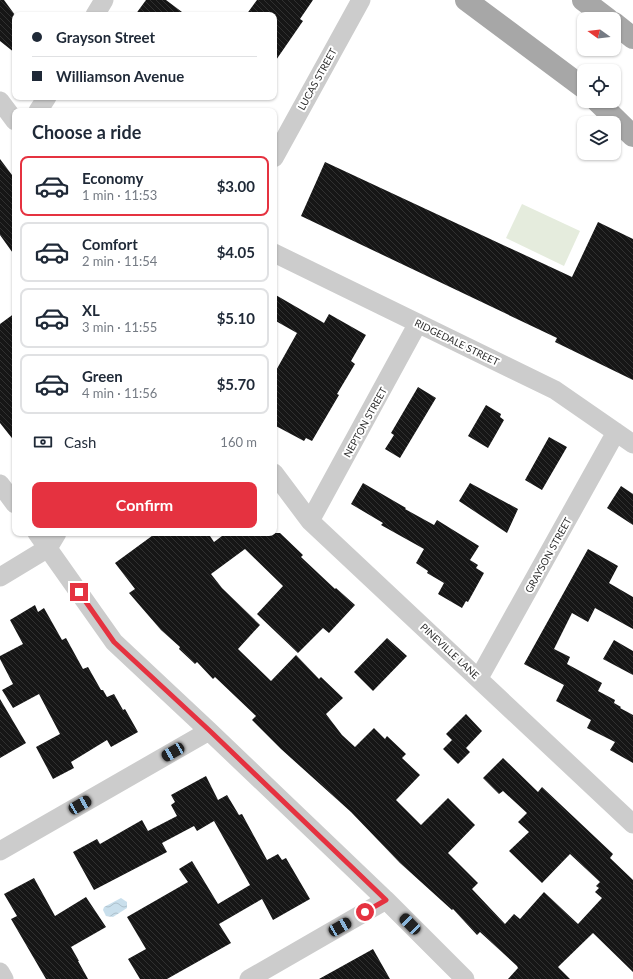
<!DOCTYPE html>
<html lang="en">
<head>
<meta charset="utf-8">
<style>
  :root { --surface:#fff; --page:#f2f2f3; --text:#1f2937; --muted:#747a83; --line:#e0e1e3; --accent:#e53240 }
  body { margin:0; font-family:Lato,sans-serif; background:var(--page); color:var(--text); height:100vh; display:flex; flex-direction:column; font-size:15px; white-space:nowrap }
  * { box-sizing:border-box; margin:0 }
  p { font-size:13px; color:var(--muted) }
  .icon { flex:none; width:22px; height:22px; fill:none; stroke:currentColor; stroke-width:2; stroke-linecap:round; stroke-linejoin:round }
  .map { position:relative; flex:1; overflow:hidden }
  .sheet { position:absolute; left:12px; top:108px; width:265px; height:428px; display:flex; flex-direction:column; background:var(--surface); border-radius:8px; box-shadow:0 1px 3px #0004 }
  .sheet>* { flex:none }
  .hud { position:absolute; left:12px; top:12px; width:265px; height:88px; border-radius:8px; box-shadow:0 1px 3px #0004; display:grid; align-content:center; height:88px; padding:0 20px; background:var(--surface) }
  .needle { width:26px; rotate:285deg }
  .tools { position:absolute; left:577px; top:12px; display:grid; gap:8px }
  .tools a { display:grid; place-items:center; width:44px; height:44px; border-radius:8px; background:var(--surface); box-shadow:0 1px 3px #0004; font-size:20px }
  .end { position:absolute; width:18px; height:18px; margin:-9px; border:5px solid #e53240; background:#fff; box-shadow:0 0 0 2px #fff }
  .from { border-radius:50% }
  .car { position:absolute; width:12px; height:24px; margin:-12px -6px; border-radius:5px; box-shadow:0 0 3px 1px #0007; background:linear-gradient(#222 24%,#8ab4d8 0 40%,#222 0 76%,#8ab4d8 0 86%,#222 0) }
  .hud b { display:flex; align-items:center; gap:14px; height:38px; font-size:15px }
  .hud b+b { border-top:1px solid var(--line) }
  .hud i { width:10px; height:10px; background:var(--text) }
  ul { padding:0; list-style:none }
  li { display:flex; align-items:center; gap:12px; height:60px; margin:0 8px 6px; padding:0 12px; border:2px solid var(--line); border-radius:8px }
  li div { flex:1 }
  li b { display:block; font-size:15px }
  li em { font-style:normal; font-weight:700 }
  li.on { border-color:var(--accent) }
  li>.icon { width:36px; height:36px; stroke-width:1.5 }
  h2 { padding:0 20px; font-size:18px; line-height:48px }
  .pay { display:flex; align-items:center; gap:10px; height:44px; padding:0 20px; font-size:15px }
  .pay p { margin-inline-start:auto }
  .cta { display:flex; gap:8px; margin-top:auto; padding:8px 20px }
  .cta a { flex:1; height:46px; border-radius:8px; background:var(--accent); color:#fff; font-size:16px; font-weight:700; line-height:46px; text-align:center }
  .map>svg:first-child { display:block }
  .pitch { fill:#e5ecdd }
  .water { fill:url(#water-waves) }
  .building { fill:url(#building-back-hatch) }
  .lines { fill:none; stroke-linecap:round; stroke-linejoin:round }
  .street { stroke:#ccc; stroke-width:19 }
  .primary { stroke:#a7a7a7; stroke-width:22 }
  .route { stroke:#e53240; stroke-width:5 }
  .labels { text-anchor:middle; stroke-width:4; stroke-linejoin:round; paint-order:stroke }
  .street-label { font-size:10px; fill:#2f2f2f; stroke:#fff }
</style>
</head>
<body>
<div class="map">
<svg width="633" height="979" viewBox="0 0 633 979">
  <defs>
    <pattern id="water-waves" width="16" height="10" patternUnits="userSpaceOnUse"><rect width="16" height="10" fill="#c9dfec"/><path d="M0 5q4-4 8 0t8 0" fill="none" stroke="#adc0cb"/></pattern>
    <pattern id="building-back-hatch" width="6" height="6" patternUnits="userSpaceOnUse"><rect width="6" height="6" fill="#161616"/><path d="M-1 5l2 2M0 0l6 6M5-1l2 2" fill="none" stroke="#303030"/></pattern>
  </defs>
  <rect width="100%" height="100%" fill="#fff"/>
  <path class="pitch" d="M522 204 580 231 564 266 506 238Z"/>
  <path class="water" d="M121 898 127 902V908L113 917 106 916 103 910 104 907Z"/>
  <path class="building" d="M0 0H4L15 15V53L0 41Z
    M146 0H166L186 15H135Z
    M257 0H313L300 19 303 21 274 63V15H246Z
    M0 159 15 179V256L0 235Z
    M325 162 572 277 598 222 633 239V380L555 342 557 338 301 216Z
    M274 294 324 323 329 314 366 335 351 361 355 364 337 394 339 395 312 441 306 438 304 441 274 425V374L297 333 274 320Z
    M15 313V442L0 423V324Z
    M418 387 436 398 400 458 385 449 394 435 391 433Z
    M486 405 501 414 500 417 504 420 488 448 468 436Z
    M549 437 567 447 542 490 525 480Z
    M363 483 406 508 405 509 434 525 437 520 479 546 470 560 478 565 476 568 484 573 468 602 466 601 462 608 438 594 444 583 427 573 428 571 416 563 424 549 381 525 383 523 351 504Z
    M470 483 518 509 507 533 459 501Z
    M621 486 633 494V525L607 508Z
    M156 533H208L214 542 226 533H280L303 555 301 557 335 589 336 588 355 605 329 633 323 628 298 653 257 614 283 586 245 549 211 574 222 588 260 625 238 649 271 681 296 655 319 679 321 677 343 698 326 714 342 735 355 747 374 728 385 739 387 736 406 754 402 758 420 775 396 800 421 825 448 798 475 825 448 853 478 883 472 889 505 924 514 914 520 919 544 892 578 924 602 898 595 892 599 888 596 886 600 882 570 854 542 883 509 851 529 832 518 822 527 813 503 791 499 794 483 778 503 758 538 792 542 787 613 854 610 858 633 880V972L593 933 558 967 570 979H508L518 968 517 966 480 932 477 935 453 909 452 910 400 863 351 812 281 749 252 720 256 716 215 677 213 679 197 662 195 664 179 649 180 647 161 630 129 593 135 589 115 563Z
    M588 549 618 566 609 583 633 597V629L595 608 588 622 572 613 554 649 570 657 567 664 602 683 598 691 615 700 614 703 621 707 620 708 633 715V763L610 750 615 742 587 728 591 720 556 701 564 685 524 664Z
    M35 605 38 612 44 608 62 640 66 638 83 669 88 667 101 690H103L107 697 114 694 123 710 125 709 138 732 111 747 107 740 71 762 74 768 53 779 36 747 60 734 39 694 13 708 2 690 13 684 0 659V656L23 644 10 620Z
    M387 638 407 656 373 691 354 672Z
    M614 640 633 651V675L603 659Z
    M0 699 26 743 0 758Z
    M466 714 482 731 466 748 470 752 458 764 443 749 452 740 446 734Z
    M206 776 218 800 227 795 239 815 242 814 267 860 278 854 282 860 286 858 310 899 273 920 262 899 219 924 231 943 167 979H140L128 959 146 949 127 917 188 882 179 869 192 861 218 904 250 885 214 821 197 831 194 826 162 843 167 852 94 890 73 852 97 839 100 844 142 820 148 831 177 816 171 805 175 802 171 795Z
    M34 878 55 916 86 897 106 927 71 947 79 961H78L88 979H46L11 919 17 916 4 894Z
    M373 949 390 979H319Z"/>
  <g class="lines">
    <path class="street" d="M95 15 104 0
      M0 101 15 121
      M38 111 47 97
      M274 158 361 0
      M274 253 555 390 633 444
      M274 473 310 521 633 824
      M0 484 15 504
      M310 521 418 323
      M37 533 114 642 209 731 386 900 465 979
      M0 577 48 548 57 533
      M479 678 616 432
      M0 851 209 731
      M0 972 4 979
      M249 979 386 900"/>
    <path class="primary" d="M466 0 584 88
      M583 0 608 19
      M614 23 633 38
      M597 101 633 136"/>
  </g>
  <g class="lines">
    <path class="route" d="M79 592 114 642 210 731 386 900 365 912"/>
  </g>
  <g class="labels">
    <g class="street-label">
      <text transform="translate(317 79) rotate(-61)" y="4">LUCAS STREET</text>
      <text transform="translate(457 342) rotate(26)" y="4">RIDGEDALE STREET</text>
      <text transform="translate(365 422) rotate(-61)" y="4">NEPTON STREET</text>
      <text transform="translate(548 555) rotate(-61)" y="4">GRAYSON STREET</text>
      <text transform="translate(450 651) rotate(43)" y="4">PINEVILLE LANE</text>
    </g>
  </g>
</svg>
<div class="tools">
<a><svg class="needle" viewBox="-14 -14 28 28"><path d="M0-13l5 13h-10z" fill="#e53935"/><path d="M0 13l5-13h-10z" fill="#747a83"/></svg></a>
<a><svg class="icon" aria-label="locate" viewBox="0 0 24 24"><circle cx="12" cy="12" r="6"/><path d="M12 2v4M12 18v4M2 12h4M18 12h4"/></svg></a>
<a><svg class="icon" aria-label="layers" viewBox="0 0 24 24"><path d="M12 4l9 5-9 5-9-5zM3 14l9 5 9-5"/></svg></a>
</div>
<i class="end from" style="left:365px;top:912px"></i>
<i class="end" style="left:79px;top:592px"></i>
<i class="car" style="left:173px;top:752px;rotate:240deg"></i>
<i class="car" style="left:80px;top:805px;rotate:60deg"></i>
<i class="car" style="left:410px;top:924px;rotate:315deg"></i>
<i class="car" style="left:340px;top:927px;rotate:60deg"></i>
<div class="hud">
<b><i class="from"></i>Grayson Street</b>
<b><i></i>Williamson Avenue</b>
</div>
<section class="sheet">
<h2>Choose a ride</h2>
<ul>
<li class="on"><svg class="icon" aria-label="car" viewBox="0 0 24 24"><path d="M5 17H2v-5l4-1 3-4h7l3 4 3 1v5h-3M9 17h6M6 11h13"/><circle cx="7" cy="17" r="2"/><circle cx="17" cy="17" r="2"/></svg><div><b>Economy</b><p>1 min · 11:53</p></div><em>$3.00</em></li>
<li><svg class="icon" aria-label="car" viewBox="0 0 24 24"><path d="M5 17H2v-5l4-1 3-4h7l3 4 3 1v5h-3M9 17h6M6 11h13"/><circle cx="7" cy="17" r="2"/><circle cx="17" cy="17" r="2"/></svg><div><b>Comfort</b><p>2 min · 11:54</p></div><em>$4.05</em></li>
<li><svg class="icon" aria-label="car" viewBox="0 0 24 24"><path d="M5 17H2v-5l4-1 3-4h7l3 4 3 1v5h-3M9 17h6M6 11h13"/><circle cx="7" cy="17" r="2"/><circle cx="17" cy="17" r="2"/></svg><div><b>XL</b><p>3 min · 11:55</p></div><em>$5.10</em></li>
<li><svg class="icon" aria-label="car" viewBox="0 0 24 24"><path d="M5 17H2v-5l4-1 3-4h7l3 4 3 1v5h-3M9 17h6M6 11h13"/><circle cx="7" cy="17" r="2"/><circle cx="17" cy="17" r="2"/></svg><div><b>Green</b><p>4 min · 11:56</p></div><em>$5.70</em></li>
</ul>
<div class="pay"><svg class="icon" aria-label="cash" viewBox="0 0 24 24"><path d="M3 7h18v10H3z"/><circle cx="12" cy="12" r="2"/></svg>Cash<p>160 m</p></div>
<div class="cta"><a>Confirm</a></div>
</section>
</div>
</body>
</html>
